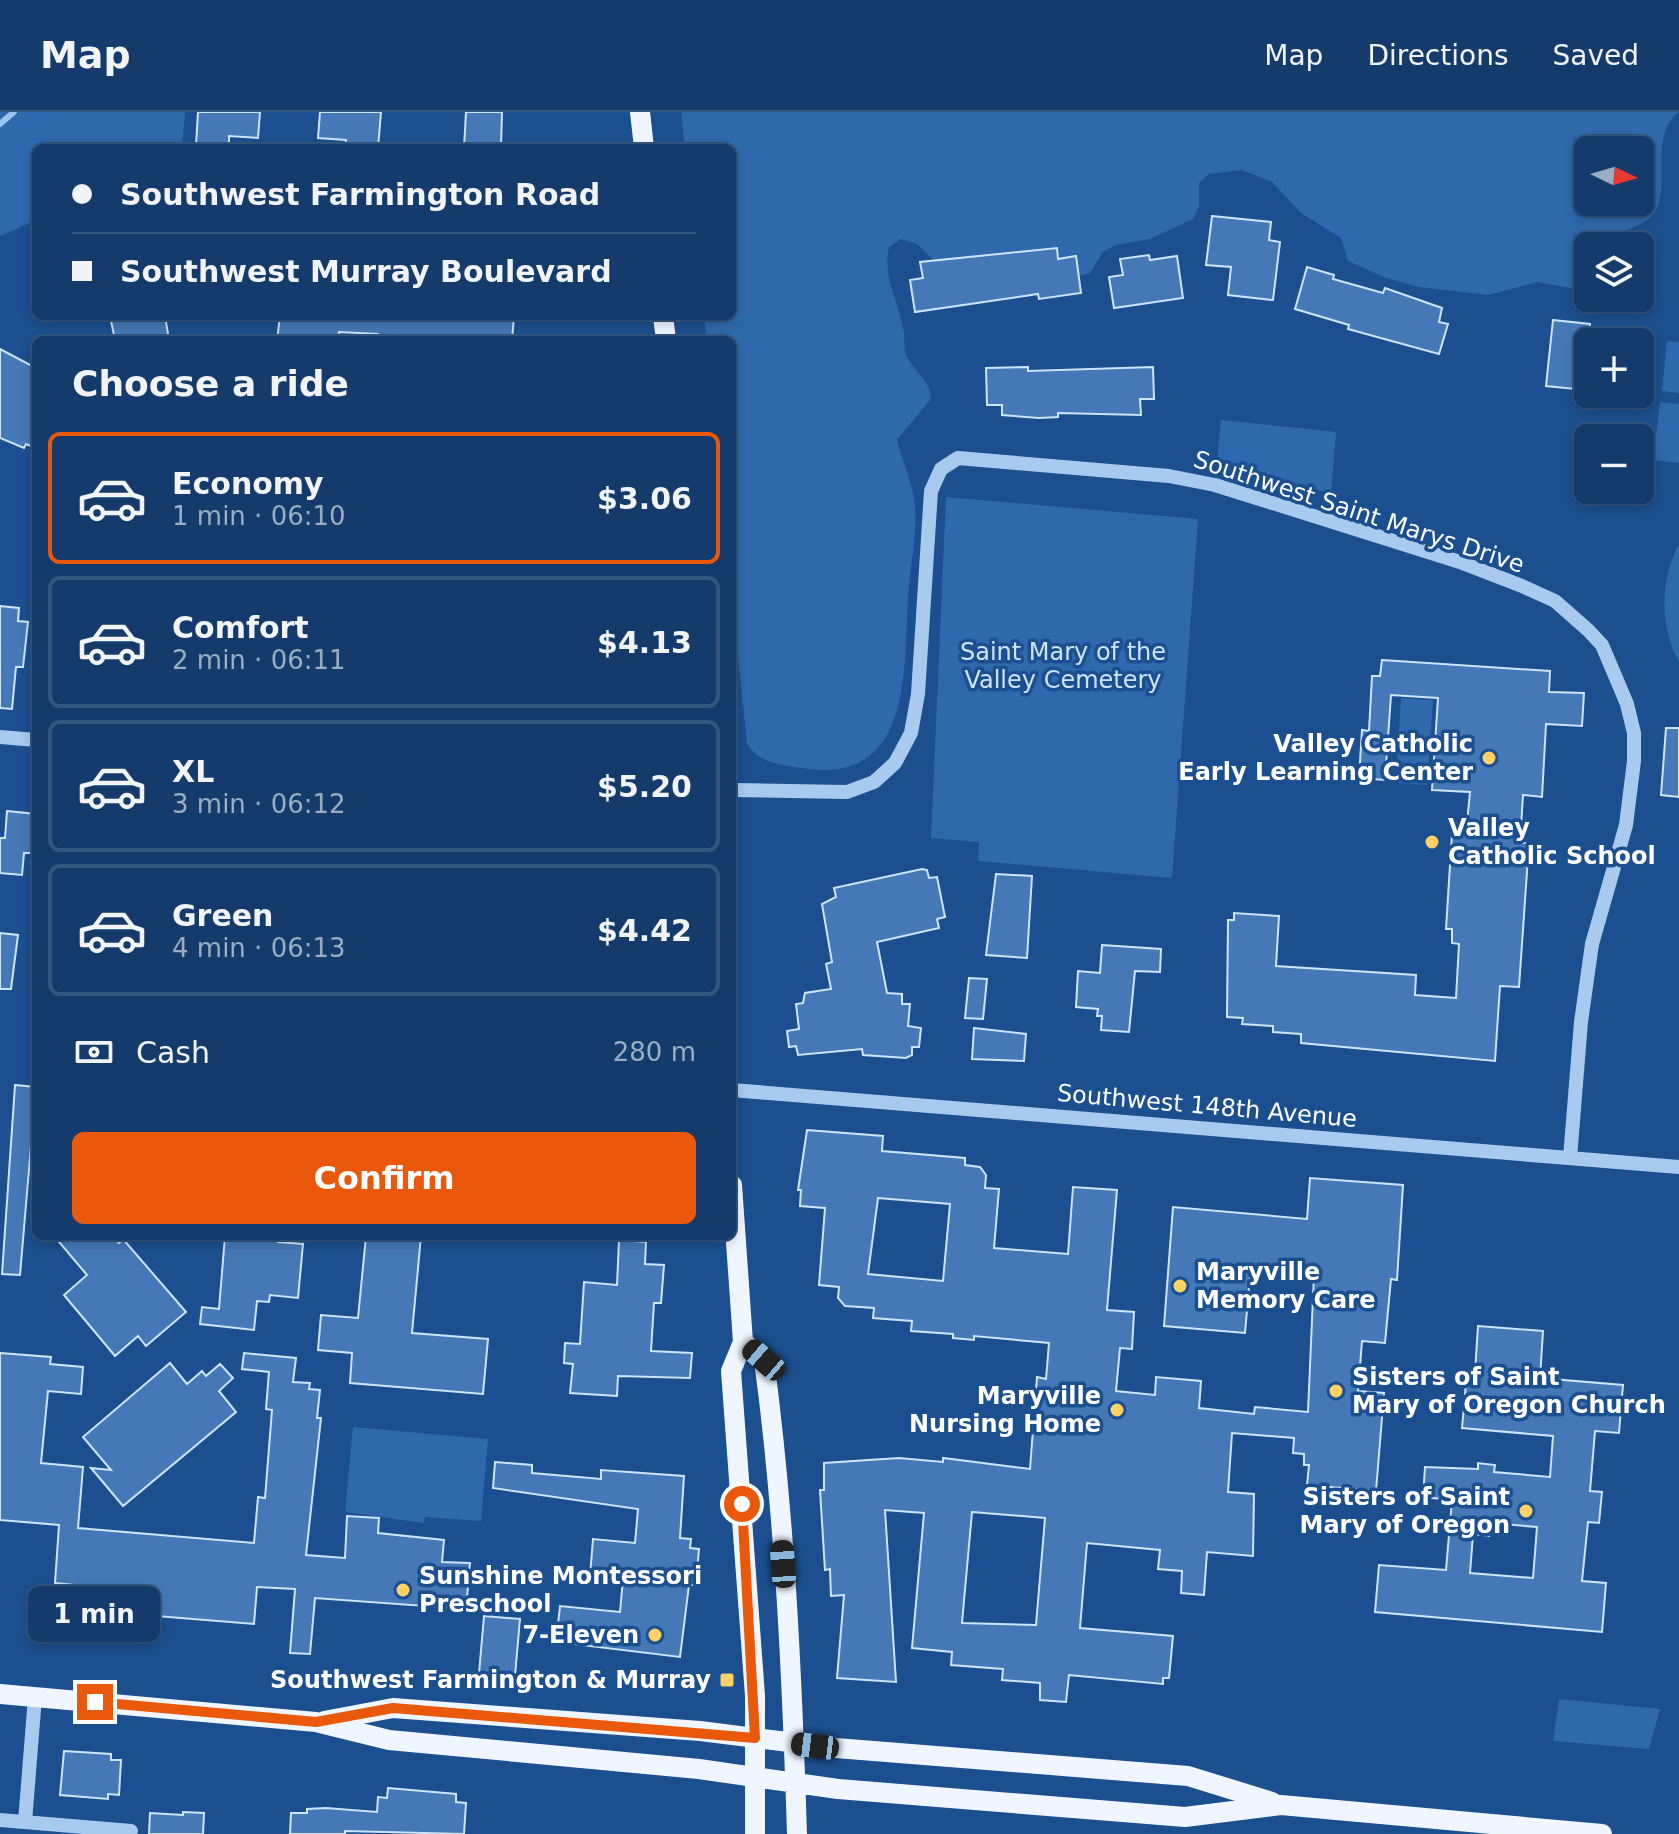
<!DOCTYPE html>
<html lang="en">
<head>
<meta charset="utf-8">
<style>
  :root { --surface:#143b6b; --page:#214673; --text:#f1f3f6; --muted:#9dadc1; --line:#33557e; --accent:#ea580c }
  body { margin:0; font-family:"DejaVu Sans",sans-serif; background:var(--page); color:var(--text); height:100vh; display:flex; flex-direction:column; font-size:30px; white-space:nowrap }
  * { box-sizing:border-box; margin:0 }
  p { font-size:26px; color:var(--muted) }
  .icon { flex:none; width:44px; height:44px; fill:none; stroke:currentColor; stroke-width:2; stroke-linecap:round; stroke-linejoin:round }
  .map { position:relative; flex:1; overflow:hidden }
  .drawer { position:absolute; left:32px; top:224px; width:704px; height:904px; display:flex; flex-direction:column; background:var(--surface); border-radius:12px; box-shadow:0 4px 12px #0003,0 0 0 2px var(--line) }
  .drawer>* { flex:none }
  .top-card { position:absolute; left:32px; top:32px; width:704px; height:176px; border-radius:12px; box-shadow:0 4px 12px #0003,0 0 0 2px var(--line); display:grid; align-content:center; height:176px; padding:0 40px; background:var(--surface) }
  .needle { width:52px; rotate:95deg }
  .controls { position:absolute; left:1574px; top:24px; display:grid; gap:16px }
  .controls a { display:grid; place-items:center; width:80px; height:80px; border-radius:12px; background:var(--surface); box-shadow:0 4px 12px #0003,0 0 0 2px var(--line); font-size:40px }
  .end { position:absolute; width:36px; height:36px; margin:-18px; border:10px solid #ea580c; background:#fff; box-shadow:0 0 0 4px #fff }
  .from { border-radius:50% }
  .bubble { position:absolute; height:56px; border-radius:12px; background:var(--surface); box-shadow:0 4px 12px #0003,0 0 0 2px var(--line); font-size:26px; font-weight:600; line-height:56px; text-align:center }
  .car { position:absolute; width:24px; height:48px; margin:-24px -12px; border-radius:10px; box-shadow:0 0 6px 2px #0007; background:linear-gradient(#222 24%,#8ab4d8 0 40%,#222 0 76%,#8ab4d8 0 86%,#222 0) }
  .top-card b { display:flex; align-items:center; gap:28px; height:76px; font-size:30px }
  .top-card b+b { border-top:2px solid var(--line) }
  .top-card i { width:20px; height:20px; background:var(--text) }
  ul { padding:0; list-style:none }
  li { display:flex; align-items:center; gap:24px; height:132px; margin:0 16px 12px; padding:0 24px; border:4px solid var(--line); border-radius:12px }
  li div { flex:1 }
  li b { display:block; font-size:30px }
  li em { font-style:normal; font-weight:600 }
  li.on { border-color:var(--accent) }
  li>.icon { width:72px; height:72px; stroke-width:1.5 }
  h2 { padding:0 40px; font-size:36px; line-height:96px }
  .pay { display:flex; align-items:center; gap:20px; height:88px; padding:0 40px; font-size:30px }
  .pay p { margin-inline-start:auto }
  .action { display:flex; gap:16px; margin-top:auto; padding:16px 40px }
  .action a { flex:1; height:92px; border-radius:12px; background:var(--accent); color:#fff; font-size:32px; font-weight:600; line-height:92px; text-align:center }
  header { display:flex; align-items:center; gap:48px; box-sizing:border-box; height:112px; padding:0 40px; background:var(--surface); border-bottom:2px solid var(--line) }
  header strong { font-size:38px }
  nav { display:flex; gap:44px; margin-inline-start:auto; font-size:28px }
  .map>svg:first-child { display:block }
  .green { fill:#2e69ad; fill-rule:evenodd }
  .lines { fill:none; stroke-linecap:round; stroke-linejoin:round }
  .stream { stroke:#9cc4f0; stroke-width:6 }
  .building { fill:#4478b7; stroke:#cfe3fa; stroke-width:2; fill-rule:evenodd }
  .minor { stroke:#a9c9ee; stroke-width:14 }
  .major { stroke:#f0f6ff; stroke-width:20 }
  .route { stroke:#ea580c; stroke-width:10 }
  .poi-dot { fill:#ffd166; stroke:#1b4f8f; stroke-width:3 }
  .labels { text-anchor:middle; stroke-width:7; stroke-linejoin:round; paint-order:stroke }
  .street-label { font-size:24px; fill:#fff; stroke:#1b4f8f }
  .park-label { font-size:24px; fill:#cfe3fa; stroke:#1b4f8f }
  .poi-label { font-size:24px; font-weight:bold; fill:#fff; stroke:#1b4f8f; text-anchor:end }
</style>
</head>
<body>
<header>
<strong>Map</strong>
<nav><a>Map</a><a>Directions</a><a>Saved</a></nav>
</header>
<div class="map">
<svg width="1679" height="1722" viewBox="0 0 1679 1722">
  <rect width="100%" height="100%" fill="#1b4f8f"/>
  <path class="green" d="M0 0H185L182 36H36V108L0 124Z
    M681 0H1679C1650 21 1669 68 1657 96 1648 117 1614 118 1599 134H1588V166L1571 176 1537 170 1488 183 1419 175 1386 166 1348 149 1341 126 1301 101 1272 70 1242 58 1209 62 1199 71V95L1193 107 1150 127 1116 133 1103 140 1090 161 1074 166 938 152 917 132 901 127 889 135C882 167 900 191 904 221 905 229 903 238 907 245 916 261 930 268 931 287L897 328C902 347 911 367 914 386 919 416 910 454 908 484 904 553 913 669 811 657 787 654 759 653 747 631L732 485V228H706L704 204H732V36H685ZM1588 38H1640V90H1588Z
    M1667 229 1679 230V281L1662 279Z
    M1660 290 1679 292V351L1653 348Z
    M1221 308 1336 320 1331 382 1217 347Z
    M946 385 1198 407 1172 766 978 749 979 730 931 726Z
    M1679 432V550C1659 514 1660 468 1679 432Z
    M1401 586 1433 588 1427 673 1396 671Z
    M353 1315 488 1327 481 1409 425 1405 424 1411 345 1400Z
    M1559 1587 1660 1597 1649 1637 1553 1629Z"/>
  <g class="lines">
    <path class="stream" d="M0 12 14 0"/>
  </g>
  <path class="building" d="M198 0H260L258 26 229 24V35L196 33Z
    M320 0H381L378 36H345L346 28 318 26Z
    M466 0H502L501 36H464Z
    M1212 104 1271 110 1269 128 1280 130 1273 188 1228 183 1231 155 1206 153Z
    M1057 136 1058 147 1076 144 1081 181 1039 187 1038 182 915 200 910 168 923 166 920 150Z
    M1149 143 1150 148 1177 144 1183 186 1114 196 1109 165 1123 163 1120 147Z
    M1307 155 1334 163 1333 167 1383 181 1385 176 1442 196 1439 210 1448 212 1439 242 1348 217 1349 213 1295 197Z
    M110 204H165L169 228H115Z
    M280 204H514L512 228H429L395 223V227L378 226V222L339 220 338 228H277Z
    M1553 208 1590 212 1587 236 1583 253 1578 252 1575 277 1546 274Z
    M0 237 36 256V336L26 332 24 336 0 326Z
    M1028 255V259L1153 255 1154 287H1140L1141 303 1058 301V305L1039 306 1002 303V293H987L986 256Z
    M0 494 19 496 18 509 28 510 23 555H16L12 597 0 596Z
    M1382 548 1550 559 1549 580 1584 581 1582 614 1546 612 1542 685 1523 683 1520 731H1529L1519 875 1500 874 1495 949 1301 931V922L1273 920V914L1242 912 1243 906 1227 905 1228 808H1234V801L1279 804 1276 854 1416 863 1415 883 1456 886 1459 832 1452 831V817H1446L1452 721H1466L1470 680 1432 678 1438 586 1391 583 1385 668 1359 666 1362 618 1369 619 1372 564H1380Z
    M1666 616H1679V685L1661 683Z
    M7 699 36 702 32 741H24L22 763 0 761V726H5Z
    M922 757 927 758 929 766 937 765 945 805 937 807 939 816 877 830 887 881 902 882V892H910L908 914 921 916 919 935H912V943L906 946 863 943 862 937 798 943 796 934 789 935 787 919 799 917 796 892 803 891 805 881 831 877 826 852 832 850 822 792 836 785 834 776Z
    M996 762 1032 764 1027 846 986 843Z
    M0 821 18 823 11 877H0Z
    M1102 833 1161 837 1160 860 1135 859 1129 920 1101 918 1102 904H1097L1098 897 1076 895 1078 859 1100 861Z
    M969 866 987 867 983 907 965 906Z
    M974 916 1026 922 1024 949 972 947Z
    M15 973 36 975 20 1163 2 1162Z
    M807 1018 883 1024 882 1039 965 1046V1053L980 1055 986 1063 985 1076 999 1077 994 1136 1068 1142 1073 1075 1117 1078 1107 1198 1134 1200 1132 1237 1120 1236 1116 1279 1155 1283 1156 1265 1201 1269 1199 1296 1254 1302 1255 1295 1308 1300 1314 1162 1251 1153 1245 1221 1164 1214 1173 1095 1307 1107 1310 1066 1403 1073 1397 1168 1391 1167 1385 1231 1362 1229 1358 1279 1384 1281 1376 1379 1307 1373 1309 1353H1304V1342L1293 1341 1294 1326 1232 1321 1228 1380 1254 1382 1253 1444 1207 1440 1204 1483 1181 1481 1182 1459 1158 1457 1160 1438 1087 1431 1080 1516 1173 1524 1169 1566H1163V1572L1069 1563 1066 1590 1040 1588V1571L1002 1568 1003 1557 951 1553 952 1540 912 1536 924 1401 885 1398 896 1570 837 1566 844 1483 831 1484 830 1457 825 1458 820 1378H824V1351L899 1346 943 1350V1346L1030 1357 1037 1265 1046 1267 1049 1231 974 1224V1228L953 1226V1222L911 1219 912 1209 873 1206 874 1196 845 1194 838 1186 839 1175 819 1173 825 1096 800 1094 801 1078H798ZM878 1086 950 1092 943 1169 868 1162ZM972 1400 1045 1406 1036 1513 962 1511Z
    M54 1124H113L119 1131 123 1127 186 1200 146 1234 138 1224 115 1244 64 1183 87 1163Z
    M225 1124H278V1130L303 1132 298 1186 270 1183 269 1190 257 1189 254 1218 200 1212 202 1195 219 1197Z
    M366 1124H421L412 1221 488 1227 483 1282 350 1271 352 1241 318 1238 321 1203 358 1206Z
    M619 1128 646 1130 645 1152 664 1153 661 1191H654L651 1239 692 1241 690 1266 618 1264 617 1284 570 1281 573 1252 564 1251 565 1231 580 1232 584 1170 617 1173Z
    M1478 1214 1543 1219 1540 1266 1623 1273 1619 1321 1595 1319 1590 1379 1602 1380 1599 1411 1588 1410 1582 1469 1606 1471 1602 1520 1375 1500 1379 1453 1446 1458 1452 1388 1423 1385 1425 1355 1478 1357V1351L1495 1353 1494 1360 1550 1365 1553 1324 1462 1316 1467 1260H1475ZM1490 1411 1537 1415 1533 1466 1470 1461 1473 1422 1489 1424Z
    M0 1241 51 1245 50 1252 83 1255 81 1282 48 1279 41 1351 83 1355 78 1416 254 1431 258 1385 265 1386 272 1298 266 1297 269 1260 242 1257 244 1241 296 1246 293 1270 310 1271 309 1277 320 1278 317 1306H321L306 1443 345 1446 347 1404 379 1406 378 1421 444 1428 442 1450 470 1451 466 1497 315 1486 310 1542 290 1541 295 1477 257 1475 254 1512 71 1497 73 1473 55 1471 59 1413 0 1408Z
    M170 1251 187 1272 202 1259 206 1264 220 1252 233 1266 219 1279 236 1300 123 1394 91 1356 111 1358 83 1325Z
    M495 1350 532 1353V1361L601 1367V1358L684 1364 680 1426 691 1427 690 1436 699 1437 696 1473H689L680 1545 556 1530 560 1494 620 1500 623 1467 590 1464 593 1427 635 1431 638 1397 493 1376Z
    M484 1504 520 1507 514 1575 478 1573Z
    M64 1639 111 1642V1648H121L119 1683 108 1682V1687L60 1683Z
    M388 1676 456 1682V1690L466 1691 464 1722 345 1719V1722H290L291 1701H307V1697L326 1696 377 1700 378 1685 387 1686Z
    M183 1700 204 1701 203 1722H149L150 1701 183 1703Z"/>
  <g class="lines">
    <path class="minor" d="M0 625 36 628
      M732 678 847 680 874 670 895 651 911 621 918 582 931 379 941 357 958 346 1169 364 1215 373 1460 450 1522 474 1555 489 1588 518 1602 533 1627 592 1634 621V649L1626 713 1592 832 1581 910 1570 1046
      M732 978 1679 1055
      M0 1708 131 1719
      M25 1710 35 1585"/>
    <path class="major" d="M640 0 644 36
      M663 204 666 228
      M732 1073 743 1230 731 1259 755 1584V1722
      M743 1230 764 1248C785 1405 792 1564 797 1722
      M0 1582 316 1610 389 1628 699 1657 838 1677 1185 1705 1281 1693 1602 1722
      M324 1609 393 1596 700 1619 836 1636 1188 1664 1272 1690"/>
  </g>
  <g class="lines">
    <path class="route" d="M95 1590 316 1610 393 1596 755 1626 742 1392"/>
  </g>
  <g class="poi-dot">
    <circle cx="1489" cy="646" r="8"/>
    <circle cx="1432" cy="730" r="8"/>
    <circle cx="1180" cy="1174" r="8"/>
    <circle cx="1336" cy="1279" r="8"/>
    <circle cx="1117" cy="1298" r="8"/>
    <circle cx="1526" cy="1399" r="8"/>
    <circle cx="403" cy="1478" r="8"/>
    <circle cx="655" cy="1523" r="8"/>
    <rect x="719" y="1560" width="16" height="16" rx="4"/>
  </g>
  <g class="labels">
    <g class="street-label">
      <text transform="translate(1359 400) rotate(18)" y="8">Southwest Saint Marys Drive</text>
      <text transform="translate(1207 994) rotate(5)" y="8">Southwest 148th Avenue</text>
    </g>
    <g class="park-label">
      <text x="1063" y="548">Saint Mary of the<tspan x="1063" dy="28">Valley Cemetery</tspan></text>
    </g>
    <g class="poi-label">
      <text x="1473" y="640">Valley Catholic<tspan x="1473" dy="28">Early Learning Center</tspan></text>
      <text x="1448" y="724" text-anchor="start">Valley<tspan x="1448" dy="28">Catholic School</tspan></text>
      <text x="1196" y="1168" text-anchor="start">Maryville<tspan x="1196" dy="28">Memory Care</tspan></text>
      <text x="1352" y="1273" text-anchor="start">Sisters of Saint<tspan x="1352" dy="28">Mary of Oregon Church</tspan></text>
      <text x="1101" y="1292">Maryville<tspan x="1101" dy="28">Nursing Home</tspan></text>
      <text x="1510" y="1393">Sisters of Saint<tspan x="1510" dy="28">Mary of Oregon</tspan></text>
      <text x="419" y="1472" text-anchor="start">Sunshine Montessori<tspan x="419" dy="28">Preschool</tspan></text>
      <text x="639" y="1531">7-Eleven</text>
      <text x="711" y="1576">Southwest Farmington &amp; Murray</text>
    </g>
  </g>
</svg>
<div class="controls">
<a><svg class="needle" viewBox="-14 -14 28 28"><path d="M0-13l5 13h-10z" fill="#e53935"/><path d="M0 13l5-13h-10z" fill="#9dadc1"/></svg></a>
<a><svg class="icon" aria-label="layers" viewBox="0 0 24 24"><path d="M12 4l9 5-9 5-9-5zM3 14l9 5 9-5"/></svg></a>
<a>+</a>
<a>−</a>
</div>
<i class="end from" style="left:742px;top:1392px"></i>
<i class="end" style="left:95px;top:1590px"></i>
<div class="bubble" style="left:28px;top:1474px;width:132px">1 min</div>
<i class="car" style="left:764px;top:1248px;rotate:311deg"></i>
<i class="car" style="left:783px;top:1452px;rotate:356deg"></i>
<i class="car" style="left:815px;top:1634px;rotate:277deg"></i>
<div class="top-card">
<b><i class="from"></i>Southwest Farmington Road</b>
<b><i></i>Southwest Murray Boulevard</b>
</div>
<section class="drawer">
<h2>Choose a ride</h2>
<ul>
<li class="on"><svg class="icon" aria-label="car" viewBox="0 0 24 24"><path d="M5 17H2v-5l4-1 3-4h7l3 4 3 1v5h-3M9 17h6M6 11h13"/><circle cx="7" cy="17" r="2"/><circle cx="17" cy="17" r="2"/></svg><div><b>Economy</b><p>1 min · 06:10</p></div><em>$3.06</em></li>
<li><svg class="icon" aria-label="car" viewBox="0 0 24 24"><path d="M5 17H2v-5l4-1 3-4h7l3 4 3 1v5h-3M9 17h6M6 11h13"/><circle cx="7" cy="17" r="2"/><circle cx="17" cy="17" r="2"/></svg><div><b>Comfort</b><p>2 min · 06:11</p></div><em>$4.13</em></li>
<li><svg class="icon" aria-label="car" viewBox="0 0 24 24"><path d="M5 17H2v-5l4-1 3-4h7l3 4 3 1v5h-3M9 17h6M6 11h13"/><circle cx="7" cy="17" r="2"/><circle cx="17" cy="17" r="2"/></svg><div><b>XL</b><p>3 min · 06:12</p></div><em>$5.20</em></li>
<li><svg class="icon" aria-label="car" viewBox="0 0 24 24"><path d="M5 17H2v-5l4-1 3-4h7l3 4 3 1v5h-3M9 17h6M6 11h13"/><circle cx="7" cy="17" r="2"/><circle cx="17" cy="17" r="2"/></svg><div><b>Green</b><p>4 min · 06:13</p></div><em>$4.42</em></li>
</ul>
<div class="pay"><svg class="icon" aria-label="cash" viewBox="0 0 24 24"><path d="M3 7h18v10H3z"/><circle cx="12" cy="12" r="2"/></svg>Cash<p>280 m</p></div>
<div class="action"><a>Confirm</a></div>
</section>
</div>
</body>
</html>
